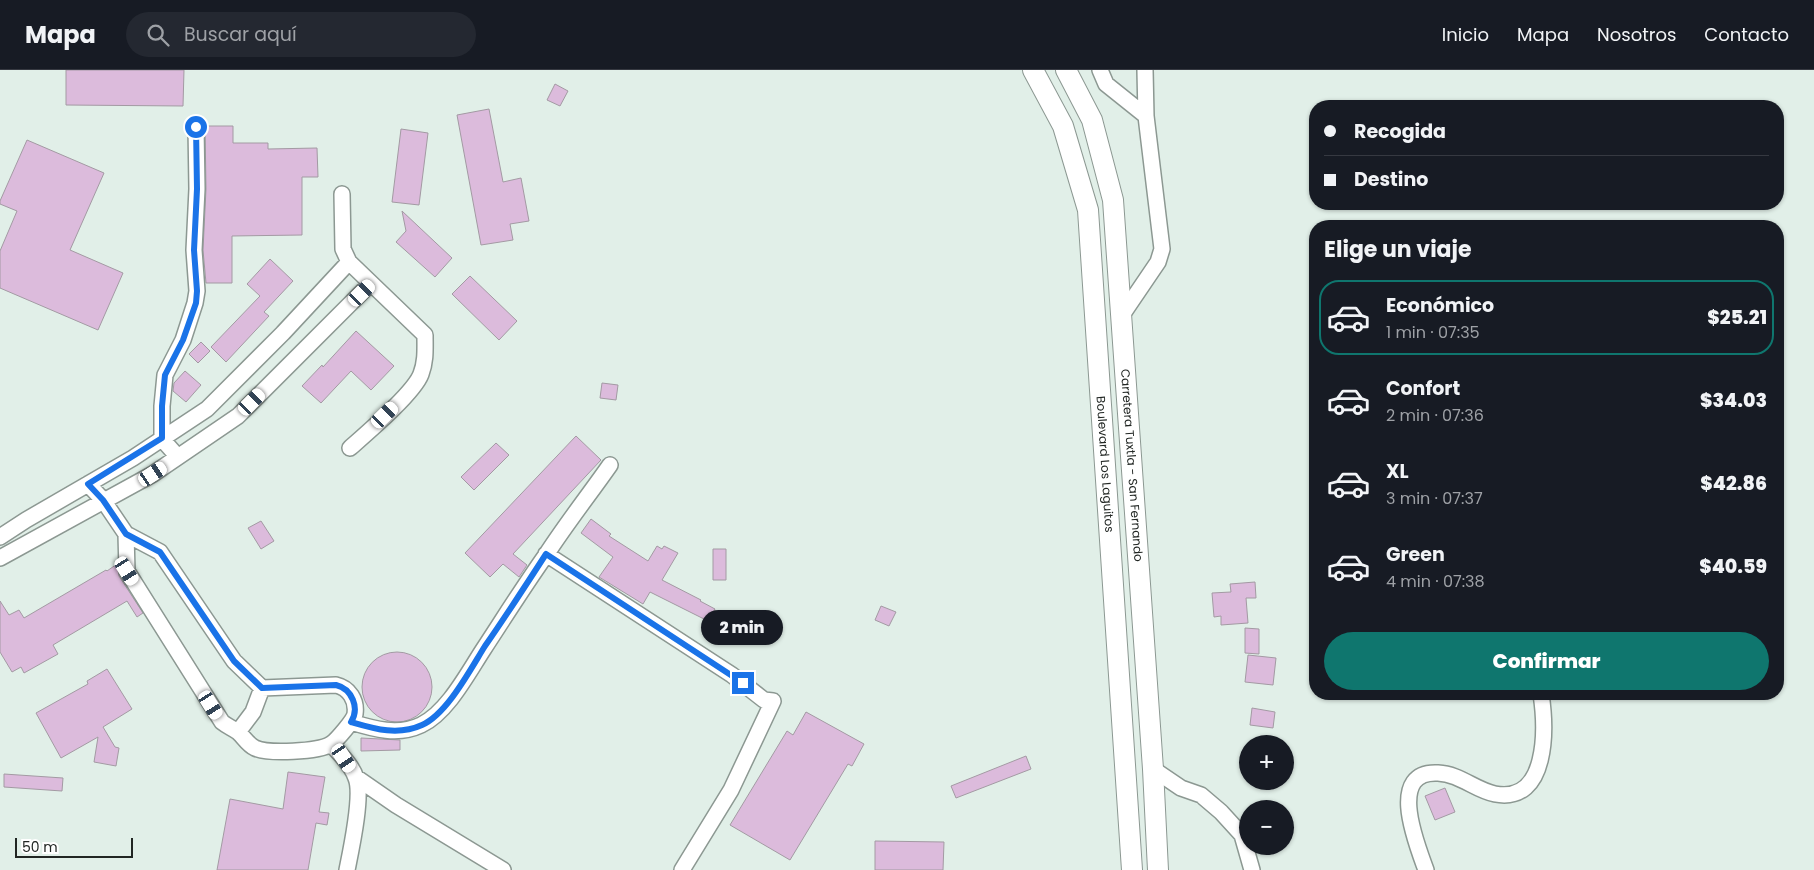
<!DOCTYPE html>
<html lang="es">
<head>
<meta charset="utf-8">
<style>
  :root { --surface:#171b24; --page:#242831; --text:#f1f3f6; --muted:#9ea1a6; --line:#363941; --accent:#0f766e }
  body { margin:0; font-family:Poppins,sans-serif; background:var(--page); color:var(--text); height:100vh; display:flex; flex-direction:column; font-size:19px; white-space:nowrap }
  * { box-sizing:border-box; margin:0 }
  p { font-size:16px; color:var(--muted) }
  .icon { flex:none; width:28px; height:28px; fill:none; stroke:currentColor; stroke-width:2; stroke-linecap:round; stroke-linejoin:round }
  .map { position:relative; flex:1; overflow:hidden }
  .sheet { position:absolute; left:1309px; top:150px; width:475px; height:480px; display:flex; flex-direction:column; background:var(--surface); border-radius:20px; box-shadow:0 1px 4px #0004 }
  .sheet>* { flex:none }
  .banner { position:absolute; left:1309px; top:30px; width:475px; height:110px; border-radius:20px; box-shadow:0 1px 4px #0004; display:grid; align-content:center; height:110px; padding:0 15px; background:var(--surface) }
  .buttons { position:absolute; left:1239px; top:665px; display:grid; gap:10px }
  .buttons a { display:grid; place-items:center; width:55px; height:55px; border-radius:50%; background:var(--surface); box-shadow:0 1px 4px #0004; font-size:25px }
  .scale { position:absolute; left:15px; bottom:12px; width:118px; box-sizing:border-box; padding-left:5px; border:2px solid #212623; border-top:0; font-size:14px; line-height:18px; white-space:nowrap; color:#212623; -webkit-text-stroke:4px #fff; paint-order:stroke }
  .end { position:absolute; width:22px; height:22px; margin:-11px; border:6px solid #1a73e8; background:#fff; box-shadow:0 0 0 2px #fff }
  .from { border-radius:50% }
  .bubble { position:absolute; height:35px; border-radius:18px; background:var(--surface); box-shadow:0 1px 4px #0004; font-size:16px; font-weight:800; line-height:35px; text-align:center }
  .car { position:absolute; width:15px; height:30px; margin:-15px -8px; border-radius:6px; box-shadow:0 0 4px 1px #0007; background:linear-gradient(#fff 24%,#345 0 40%,#fff 0 76%,#345 0 86%,#fff 0) }
  .banner b { display:flex; align-items:center; gap:18px; height:48px; font-size:19px }
  .banner b+b { border-top:1px solid var(--line) }
  .banner i { width:12px; height:12px; background:var(--text) }
  ul { padding:0; list-style:none }
  li { display:flex; align-items:center; gap:15px; height:75px; margin:0 10px 8px; padding:0 5px; border:2px solid transparent; border-radius:20px }
  li div { flex:1 }
  li b { display:block; font-size:19px }
  li em { font-style:normal; font-weight:800 }
  li.active { border-color:var(--accent) }
  li>.icon { width:45px; height:45px; stroke-width:1.5 }
  h2 { padding:0 15px; font-size:22px; line-height:60px }
  .action { display:flex; gap:10px; margin-top:auto; padding:10px 15px }
  .action a { flex:1; height:58px; border-radius:30px; background:var(--accent); color:#fff; font-size:20px; font-weight:800; line-height:58px; text-align:center }
  header { display:flex; align-items:center; gap:30px; box-sizing:border-box; height:70px; padding:0 25px; background:var(--surface); border-bottom:1px solid var(--line) }
  header strong { font-size:24px }
  nav { display:flex; gap:28px; margin-inline-start:auto; font-size:18px }
  .search { width:350px; height:45px; background:var(--page); display:flex; align-items:center; gap:12px; box-sizing:border-box; padding:0 18px; border-radius:28px; color:var(--muted); font-size:19px }
  .map>svg:first-child { display:block }
  .building { fill:#dcbbdc; stroke:#a39aa3 }
  .lines { fill:none; stroke-linecap:round; stroke-linejoin:round }
  .minor-casing { stroke:#8c9892; stroke-width:18 }
  .secondary-casing { stroke:#8c9892; stroke-width:22 }
  .minor { stroke:#fff; stroke-width:15 }
  .secondary { stroke:#fff; stroke-width:20 }
  .route { stroke:#1a73e8; stroke-width:6 }
  .labels { text-anchor:middle; stroke-width:5; stroke-linejoin:round; paint-order:stroke }
  .street-label { font-size:12px; fill:#212623; stroke:#fff }
</style>
</head>
<body>
<header>
<strong>Mapa</strong>
<div class="search"><svg class="icon" aria-label="search" viewBox="0 0 24 24"><circle cx="10" cy="10" r="6"/><path d="M15 15l6 6"/></svg>Buscar aquí</div>
<nav><a>Inicio</a><a>Mapa</a><a>Nosotros</a><a>Contacto</a></nav>
</header>
<div class="map">
<svg width="1814" height="800" viewBox="0 0 1814 800">
  <rect width="100%" height="100%" fill="#e1efe8"/>
  <path class="building" d="M66 0H184L183 36 66 35Z
    M555 14 568 21 560 36 547 30Z
    M489 39 503 112 521 108 529 151 510 154 513 170 481 175 457 45Z
    M205 56H233V73H268V79L317 78 318 107H302V165L232 166V213H206L203 180 206 119Z
    M401 59 428 63 419 135 392 132Z
    M27 70 104 103 70 180 123 203 98 260 0 218V181L17 141 0 134V131Z
    M402 141 452 188 435 207 396 172 406 161Z
    M270 189 293 211 264 242 269 246 226 292 211 277 260 226 247 214Z
    M470 206 517 251 499 270 452 224Z
    M356 261 394 296 371 320 351 301 321 333 302 316 322 295 323 297Z
    M201 272 210 281 198 293 189 284Z
    M185 301 201 315 186 332 173 321 174 313Z
    M602 313 618 315 616 330 600 328Z
    M576 366 601 390 513 484 527 495 519 507 503 494 490 507 465 483Z
    M496 373 509 385 474 420 461 407Z
    M591 449 611 464 609 466 648 491 657 476 662 479 664 476 678 483 662 510 701 530 700 531 715 539 708 551 650 522 643 534 599 507 613 487 581 463Z
    M261 451 274 471 261 479 248 458Z
    M713 479H726V510H713Z
    M117 494 119 506 143 543 137 547 127 531 53 575 58 584 24 603 21 597 12 602 0 582V531L9 545 19 540 24 548 106 500 107 501Z
    M1255 512 1256 528H1246L1248 553 1221 555V546L1214 547 1212 523 1231 522 1230 514Z
    M881 536 896 542 889 556 875 550Z
    M1245 558 1259 559V584L1245 583Z
    M362 617a35 35 0 1 1 70 0a35 35 0 1 1-70 0Z
    M1248 585 1276 588 1273 615 1245 612Z
    M107 599 132 639 103 657 115 677 119 678 116 696 94 692 98 667 61 688 36 643 88 614 87 611Z
    M1252 638 1275 642 1273 658 1250 655Z
    M806 642 864 674 852 696 848 694 790 790 730 755 787 661 793 665Z
    M361 668 400 670V680L361 681Z
    M1026 686 1031 699 956 728 951 716Z
    M288 702 325 707 319 742 329 743 327 755 316 753 308 800H217L230 729 283 739Z
    M4 704 63 708 62 721 4 717Z
    M1445 718 1455 742 1435 750 1425 726Z
    M875 771 944 772 943 800H875Z"/>
  <g class="lines">
    <g class="minor-casing">
      <path id="minor" d="M1100 0 1106 14 1146 46
        M342 124 343 179 349 192 425 265C425 279 426 291 421 304 414 323 367 363 350 378
        M1120 248 1158 192 1162 179 1146 46 1145 0
        M178 387 162 369V336L165 305 183 270 195 233 197 221 194 180 197 119 196 57
        M88 414 103 430 126 464 160 482 234 591 262 618 336 615C349 618 357 630 355 644 355 649 336 671 331 674 318 682 268 684 255 678 247 674 244 667 238 662 232 658 227 656 222 652L127 501 126 464
        M0 467 26 450 133 388 207 339 283 263 349 192
        M546 484 732 605 764 630 773 631 731 720 682 800
        M0 488 153 404 238 346 371 213
        M351 652C374 659 398 666 421 655 447 643 468 603 483 580 504 548 524 516 546 485 566 454 589 425 610 395
        M238 662 253 642 262 618
        M331 674C340 684 352 695 356 708 363 725 351 780 347 800
        M1153 699 1181 718 1201 725 1221 742 1242 765 1252 800
        M357 708 396 735 503 800
        M1426 800C1417 775 1386 700 1438 703 1460 704 1475 720 1495 724 1549 734 1546 657 1541 624"/>
    </g>
    <g class="secondary-casing">
      <g id="secondary">
        <path id="s1" d="M1033 0 1063 56 1088 140 1132 800"/>
        <path id="s2" d="M1066 0 1092 50 1113 130 1153 699 1158 800"/>
      </g>
    </g>
    <use href="#minor" class="minor"/>
    <use href="#secondary" class="secondary"/>
  </g>
  <g class="lines">
    <path class="route" d="M196 57 197 119 194 180 197 221 196 233 183 270 165 305 162 336V368L88 414 103 430 126 464 160 482 234 591 262 618 336 615C352 619 360 638 351 652 375 659 398 666 422 655 447 644 470 600 485 576 506 546 526 515 546 484L743 613"/>
  </g>
  <g class="labels">
    <g class="street-label">
      <text dy="4" stroke="none"><textPath href="#s1" startOffset="406">Boulevard Los Laguitos</textPath></text>
      <text dy="4" stroke="none"><textPath href="#s2" startOffset="405">Carretera Tuxtla - San Fernando</textPath></text>
    </g>
  </g>
</svg>
<div class="buttons">
<a>+</a>
<a>−</a>
</div>
<div class="scale">50 m</div>
<i class="end from" style="left:196px;top:57px"></i>
<i class="end" style="left:743px;top:613px"></i>
<div class="bubble" style="left:701px;top:540px;width:82px">2 min</div>
<i class="car" style="left:362px;top:223px;rotate:45deg"></i>
<i class="car" style="left:252px;top:332px;rotate:45deg"></i>
<i class="car" style="left:385px;top:345px;rotate:46deg"></i>
<i class="car" style="left:153px;top:404px;rotate:56deg"></i>
<i class="car" style="left:127px;top:501px;rotate:148deg"></i>
<i class="car" style="left:211px;top:635px;rotate:148deg"></i>
<i class="car" style="left:344px;top:688px;rotate:147deg"></i>
<div class="banner">
<b><i class="from"></i>Recogida</b>
<b><i></i>Destino</b>
</div>
<section class="sheet">
<h2>Elige un viaje</h2>
<ul>
<li class="active"><svg class="icon" aria-label="car" viewBox="0 0 24 24"><path d="M5 17H2v-5l4-1 3-4h7l3 4 3 1v5h-3M9 17h6M6 11h13"/><circle cx="7" cy="17" r="2"/><circle cx="17" cy="17" r="2"/></svg><div><b>Económico</b><p>1 min · 07:35</p></div><em>$25.21</em></li>
<li><svg class="icon" aria-label="car" viewBox="0 0 24 24"><path d="M5 17H2v-5l4-1 3-4h7l3 4 3 1v5h-3M9 17h6M6 11h13"/><circle cx="7" cy="17" r="2"/><circle cx="17" cy="17" r="2"/></svg><div><b>Confort</b><p>2 min · 07:36</p></div><em>$34.03</em></li>
<li><svg class="icon" aria-label="car" viewBox="0 0 24 24"><path d="M5 17H2v-5l4-1 3-4h7l3 4 3 1v5h-3M9 17h6M6 11h13"/><circle cx="7" cy="17" r="2"/><circle cx="17" cy="17" r="2"/></svg><div><b>XL</b><p>3 min · 07:37</p></div><em>$42.86</em></li>
<li><svg class="icon" aria-label="car" viewBox="0 0 24 24"><path d="M5 17H2v-5l4-1 3-4h7l3 4 3 1v5h-3M9 17h6M6 11h13"/><circle cx="7" cy="17" r="2"/><circle cx="17" cy="17" r="2"/></svg><div><b>Green</b><p>4 min · 07:38</p></div><em>$40.59</em></li>
</ul>
<div class="action"><a>Confirmar</a></div>
</section>
</div>
</body>
</html>
